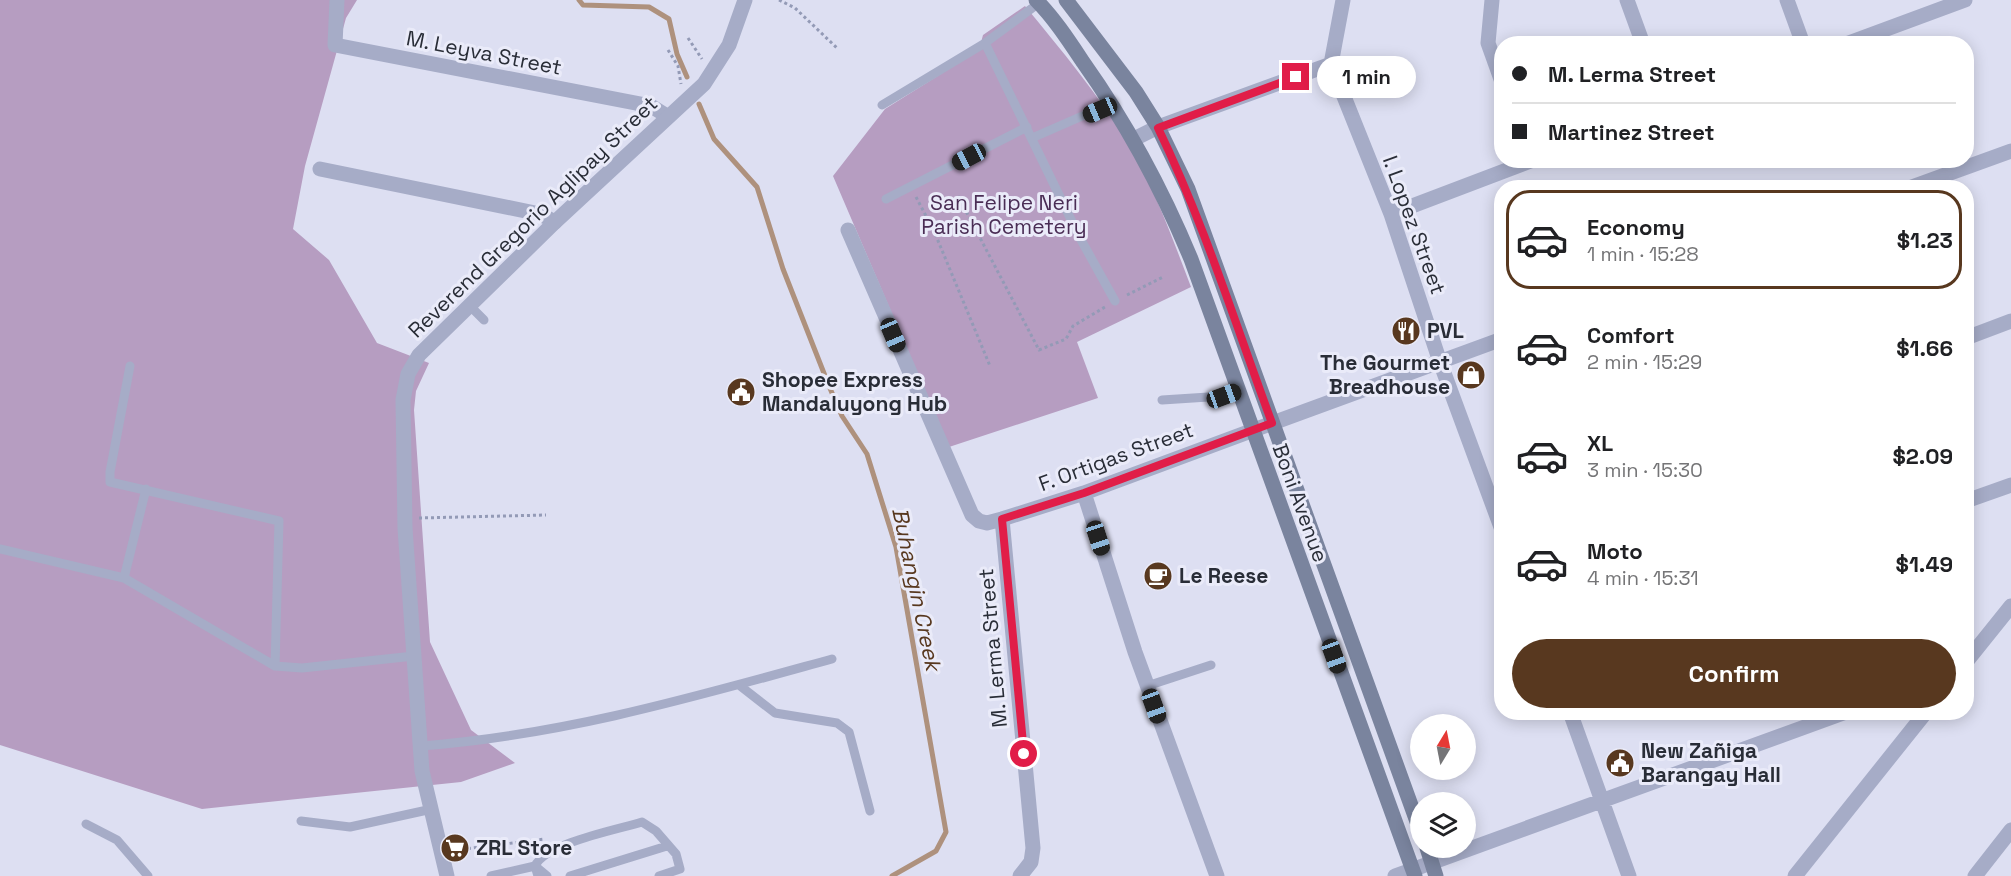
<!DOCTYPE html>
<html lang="en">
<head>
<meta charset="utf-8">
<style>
  :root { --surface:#fff; --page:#f2f2f2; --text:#202124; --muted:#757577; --line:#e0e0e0; --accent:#58381f }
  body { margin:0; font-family:"Space Grotesk",sans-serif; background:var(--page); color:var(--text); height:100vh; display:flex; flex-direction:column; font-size:22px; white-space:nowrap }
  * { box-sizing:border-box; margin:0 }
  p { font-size:20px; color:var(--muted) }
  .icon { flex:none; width:33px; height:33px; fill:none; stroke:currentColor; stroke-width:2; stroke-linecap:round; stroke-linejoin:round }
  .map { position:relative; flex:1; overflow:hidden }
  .side { position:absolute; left:1494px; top:180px; width:480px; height:540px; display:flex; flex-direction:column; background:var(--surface); border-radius:24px; box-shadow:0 3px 15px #0003 }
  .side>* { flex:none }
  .banner { position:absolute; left:1494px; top:36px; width:480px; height:132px; border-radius:24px; box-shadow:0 3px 15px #0003; display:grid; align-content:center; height:132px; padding:0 18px; background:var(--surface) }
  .needle { width:39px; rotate:10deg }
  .buttons { position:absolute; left:1410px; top:714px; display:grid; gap:12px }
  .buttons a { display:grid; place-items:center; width:66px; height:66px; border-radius:50%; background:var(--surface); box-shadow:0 3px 15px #0003; font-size:30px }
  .end { position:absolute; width:27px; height:27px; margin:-14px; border:8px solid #e11d48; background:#fff; box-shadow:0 0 0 3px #fff }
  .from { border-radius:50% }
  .bubble { position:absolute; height:42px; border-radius:21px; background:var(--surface); box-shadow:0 3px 15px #0003; font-size:20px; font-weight:800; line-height:42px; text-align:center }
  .car { position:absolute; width:18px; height:36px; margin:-18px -9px; border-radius:8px; box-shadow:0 0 4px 2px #0007; background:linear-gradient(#222 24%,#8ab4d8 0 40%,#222 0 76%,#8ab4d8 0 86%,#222 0) }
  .banner b { display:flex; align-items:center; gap:21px; height:57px; font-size:22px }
  .banner b+b { border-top:2px solid var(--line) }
  .banner i { width:15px; height:15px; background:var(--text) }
  ul { padding:10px 0 0; list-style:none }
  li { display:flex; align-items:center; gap:18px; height:99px; margin:0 12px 9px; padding:0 6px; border:3px solid transparent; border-radius:24px }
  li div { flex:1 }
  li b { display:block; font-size:22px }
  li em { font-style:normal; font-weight:800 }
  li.on { border-color:var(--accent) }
  li>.icon { width:54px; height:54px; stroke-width:1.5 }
  .action { display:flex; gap:12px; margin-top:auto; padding:12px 18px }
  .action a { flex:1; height:69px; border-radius:36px; background:var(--accent); color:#fff; font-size:24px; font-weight:800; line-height:69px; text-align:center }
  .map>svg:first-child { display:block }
  .green { fill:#b69dc1 }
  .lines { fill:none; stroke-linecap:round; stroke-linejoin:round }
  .stream { stroke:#ae917d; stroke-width:5 }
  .path { stroke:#939ab6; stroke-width:3; stroke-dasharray:3 3; stroke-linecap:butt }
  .service { stroke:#a6acc7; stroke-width:9 }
  .minor { stroke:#a6acc7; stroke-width:15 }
  .tertiary { stroke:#a6acc7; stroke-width:15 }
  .secondary { stroke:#7a849e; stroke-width:15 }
  .route { stroke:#e11d48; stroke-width:8 }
  .labels { text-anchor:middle; stroke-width:6; stroke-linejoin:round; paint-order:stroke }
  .street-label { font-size:21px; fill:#292d37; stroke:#eaebf9 }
  .park-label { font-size:21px; fill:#4a2d55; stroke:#eaebf9 }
  .poi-label { font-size:21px; font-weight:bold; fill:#292d37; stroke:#eaebf9; text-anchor:start }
  .water-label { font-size:22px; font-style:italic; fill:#58381f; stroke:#eaebf9 }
</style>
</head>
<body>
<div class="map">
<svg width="2011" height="876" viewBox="0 0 2011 876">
  <rect width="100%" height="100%" fill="#dddff2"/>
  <path class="green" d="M0 0H357L346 18 305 166 293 229 329 260 377 343 429 363 416 391 414 410 430 642 471 730 515 763 461 782 202 809 0 745Z
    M1025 6C1062 51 1099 95 1129 145 1155 189 1173 240 1191 287L1077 342 1098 398 949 447 833 176 885 109 979 50 983 35Z"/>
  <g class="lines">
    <path class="stream" d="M579 0 583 5 649 7 669 19 677 54 687 77
      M699 104 714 139 757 187 783 269 829 386 842 416 867 454 896 547 946 832 936 851 892 876"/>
    <path class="path" d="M779 0 795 8 837 48
      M688 38 702 59
      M668 50 678 66 681 84
      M958 196 1039 350 1066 339 1073 326 1105 307
      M916 197 934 231 990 366
      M1127 295 1163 277
      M419 518 546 515
      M456 850 545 839"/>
    <path class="service" d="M985 43 1080 238 1115 301
      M882 105 985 43 1039 3
      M1032 138 1112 103
      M886 199 1027 127
      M470 306 484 320
      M130 366 110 472V482L279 521 275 666
      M1162 400 1224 396 1238 391
      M146 489 124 578 275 666 302 668 414 656
      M0 549 124 578
      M739 685 775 713 837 723 849 732 870 811
      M1147 686 1211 665
      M421 746C564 735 694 697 832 659
      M301 821 350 827 432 809
      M86 824 117 840 148 876
      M491 876 535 866 547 876
      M538 876 535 866C546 843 616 830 642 822L656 831 676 854 680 869 659 876
      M570 876 667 846"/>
    <path class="minor" d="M337 0 335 45 651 106 667 116
      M1343 0 1331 64 1391 214 1440 362 1502 530
      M1492 0 1488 43 1502 82
      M1627 0 1643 44
      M1787 0 1803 44
      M1846 44 1965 0
      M1134 139 1158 127 1331 64
      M320 169 540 214 555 222
      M1391 214 1533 160
      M848 230 972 515 979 521 987 523 1002 519 1084 493 1251 431
      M1966 338 2011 321
      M1084 493 1135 652 1217 876
      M1966 501 2011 485
      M1002 519 1033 848 1031 862 1020 876
      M1570 712 1629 876
      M1395 876 1846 712
      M1975 876 2011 830"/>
    <path class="tertiary" d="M1909 188 2011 151
      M1251 431 1502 339
      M1966 662 2011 606
      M447 876 422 771 405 528 403 400 408 374 419 355 555 222 704 84 729 45 745 0
      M1795 876 1926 712"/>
    <path class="secondary" d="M1036 0C1054 18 1069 41 1083 62 1127 124 1162 189 1191 259L1415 876
      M1066 0 1136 92 1158 127 1188 189 1420 830
      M1427 848 1436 876"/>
  </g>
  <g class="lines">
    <path class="route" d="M1024 754 1002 519 1084 493 1272 423C1235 323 1204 223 1158 128L1296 77"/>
  </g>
  <defs>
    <g id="restaurant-disc" transform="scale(1.5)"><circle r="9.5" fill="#58381f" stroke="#eaebf9"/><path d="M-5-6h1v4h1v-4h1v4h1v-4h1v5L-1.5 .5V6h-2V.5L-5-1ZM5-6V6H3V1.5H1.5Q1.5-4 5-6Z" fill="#fff"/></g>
    <g id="shop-disc" transform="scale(1.5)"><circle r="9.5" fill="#58381f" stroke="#eaebf9"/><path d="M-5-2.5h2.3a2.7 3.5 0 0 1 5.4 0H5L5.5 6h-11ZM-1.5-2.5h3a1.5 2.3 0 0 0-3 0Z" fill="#fff"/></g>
    <g id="civic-disc" transform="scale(1.5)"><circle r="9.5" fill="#58381f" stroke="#eaebf9"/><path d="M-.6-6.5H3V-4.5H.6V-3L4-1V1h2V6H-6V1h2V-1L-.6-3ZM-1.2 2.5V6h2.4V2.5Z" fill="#fff"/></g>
    <g id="cafe-disc" transform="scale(1.5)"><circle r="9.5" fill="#58381f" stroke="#eaebf9"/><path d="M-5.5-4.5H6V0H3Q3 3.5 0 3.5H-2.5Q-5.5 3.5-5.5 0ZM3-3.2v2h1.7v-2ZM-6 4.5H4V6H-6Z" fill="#fff"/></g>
    <g id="supermarket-disc" transform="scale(1.5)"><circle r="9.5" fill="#58381f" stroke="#eaebf9"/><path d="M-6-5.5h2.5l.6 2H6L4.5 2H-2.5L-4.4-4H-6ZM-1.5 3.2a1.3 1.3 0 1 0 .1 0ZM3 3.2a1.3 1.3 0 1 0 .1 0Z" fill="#fff"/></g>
  </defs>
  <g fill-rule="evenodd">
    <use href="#restaurant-disc" x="1406" y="331"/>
    <use href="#shop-disc" x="1471" y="375"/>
    <use href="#civic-disc" x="741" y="392"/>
    <use href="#cafe-disc" x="1158" y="576"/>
    <use href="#civic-disc" x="1620" y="763"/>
    <use href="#supermarket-disc" x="455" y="848"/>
  </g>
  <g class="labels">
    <g class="street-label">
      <text transform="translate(484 53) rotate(11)" y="7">M. Leyva Street</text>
      <text transform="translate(533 217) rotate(-44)" y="7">Reverend Gregorio Aglipay Street</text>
      <text transform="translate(1414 225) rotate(70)" y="7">I. Lopez Street</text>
      <text transform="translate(1116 457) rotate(-20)" y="7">F. Ortigas Street</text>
      <text transform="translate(1300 503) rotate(70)" y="7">Boni Avenue</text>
      <text transform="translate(993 648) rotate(-95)" y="7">M. Lerma Street</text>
    </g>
    <g class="park-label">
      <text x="1004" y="210">San Felipe Neri<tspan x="1004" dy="24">Parish Cemetery</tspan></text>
    </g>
    <g class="poi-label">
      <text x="1427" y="338">PVL</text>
      <text x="1450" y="370" text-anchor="end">The Gourmet<tspan x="1450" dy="24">Breadhouse</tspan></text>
      <text x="762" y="387">Shopee Express<tspan x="762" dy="24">Mandaluyong Hub</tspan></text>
      <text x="1179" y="583">Le Reese</text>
      <text x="1641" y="758">New Zañiga<tspan x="1641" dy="24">Barangay Hall</tspan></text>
      <text x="476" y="855">ZRL Store</text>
    </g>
    <g class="water-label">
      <text transform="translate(917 589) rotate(78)" y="8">Buhangin Creek</text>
    </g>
  </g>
</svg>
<div class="buttons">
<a><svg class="needle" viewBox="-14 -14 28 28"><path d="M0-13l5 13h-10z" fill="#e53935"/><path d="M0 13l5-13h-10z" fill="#757577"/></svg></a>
<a><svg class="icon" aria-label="layers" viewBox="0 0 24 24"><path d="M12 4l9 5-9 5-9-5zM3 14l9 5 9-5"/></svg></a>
</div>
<i class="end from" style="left:1024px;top:754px"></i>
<i class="end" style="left:1296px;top:77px"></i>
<div class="bubble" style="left:1317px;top:56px;width:99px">1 min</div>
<i class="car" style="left:1100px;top:110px;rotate:247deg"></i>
<i class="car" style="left:969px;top:157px;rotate:242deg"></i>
<i class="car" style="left:893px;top:335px;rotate:157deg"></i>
<i class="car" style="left:1224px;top:396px;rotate:70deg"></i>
<i class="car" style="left:1098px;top:538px;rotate:162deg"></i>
<i class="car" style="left:1334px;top:656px;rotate:160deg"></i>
<i class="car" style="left:1154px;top:706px;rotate:160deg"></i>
<div class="banner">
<b><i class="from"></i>M. Lerma Street</b>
<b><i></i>Martinez Street</b>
</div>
<section class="side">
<ul>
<li class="on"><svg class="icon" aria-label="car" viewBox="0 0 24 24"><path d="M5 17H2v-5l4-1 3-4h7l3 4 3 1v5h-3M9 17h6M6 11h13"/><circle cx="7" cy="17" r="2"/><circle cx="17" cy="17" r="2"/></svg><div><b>Economy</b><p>1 min · 15:28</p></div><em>$1.23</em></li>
<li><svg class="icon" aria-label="car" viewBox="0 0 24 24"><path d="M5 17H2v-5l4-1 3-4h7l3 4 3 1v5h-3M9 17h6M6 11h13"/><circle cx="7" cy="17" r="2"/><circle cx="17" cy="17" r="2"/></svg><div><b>Comfort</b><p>2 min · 15:29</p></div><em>$1.66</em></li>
<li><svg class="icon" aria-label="car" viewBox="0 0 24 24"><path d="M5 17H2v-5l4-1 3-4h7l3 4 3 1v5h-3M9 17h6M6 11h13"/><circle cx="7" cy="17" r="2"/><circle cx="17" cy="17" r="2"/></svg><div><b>XL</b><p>3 min · 15:30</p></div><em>$2.09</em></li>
<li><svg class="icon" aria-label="car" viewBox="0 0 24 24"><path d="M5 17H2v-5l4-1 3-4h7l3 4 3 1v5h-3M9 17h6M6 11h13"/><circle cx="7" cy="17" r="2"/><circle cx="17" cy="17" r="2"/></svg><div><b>Moto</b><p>4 min · 15:31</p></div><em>$1.49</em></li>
</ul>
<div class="action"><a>Confirm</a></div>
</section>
</div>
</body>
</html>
